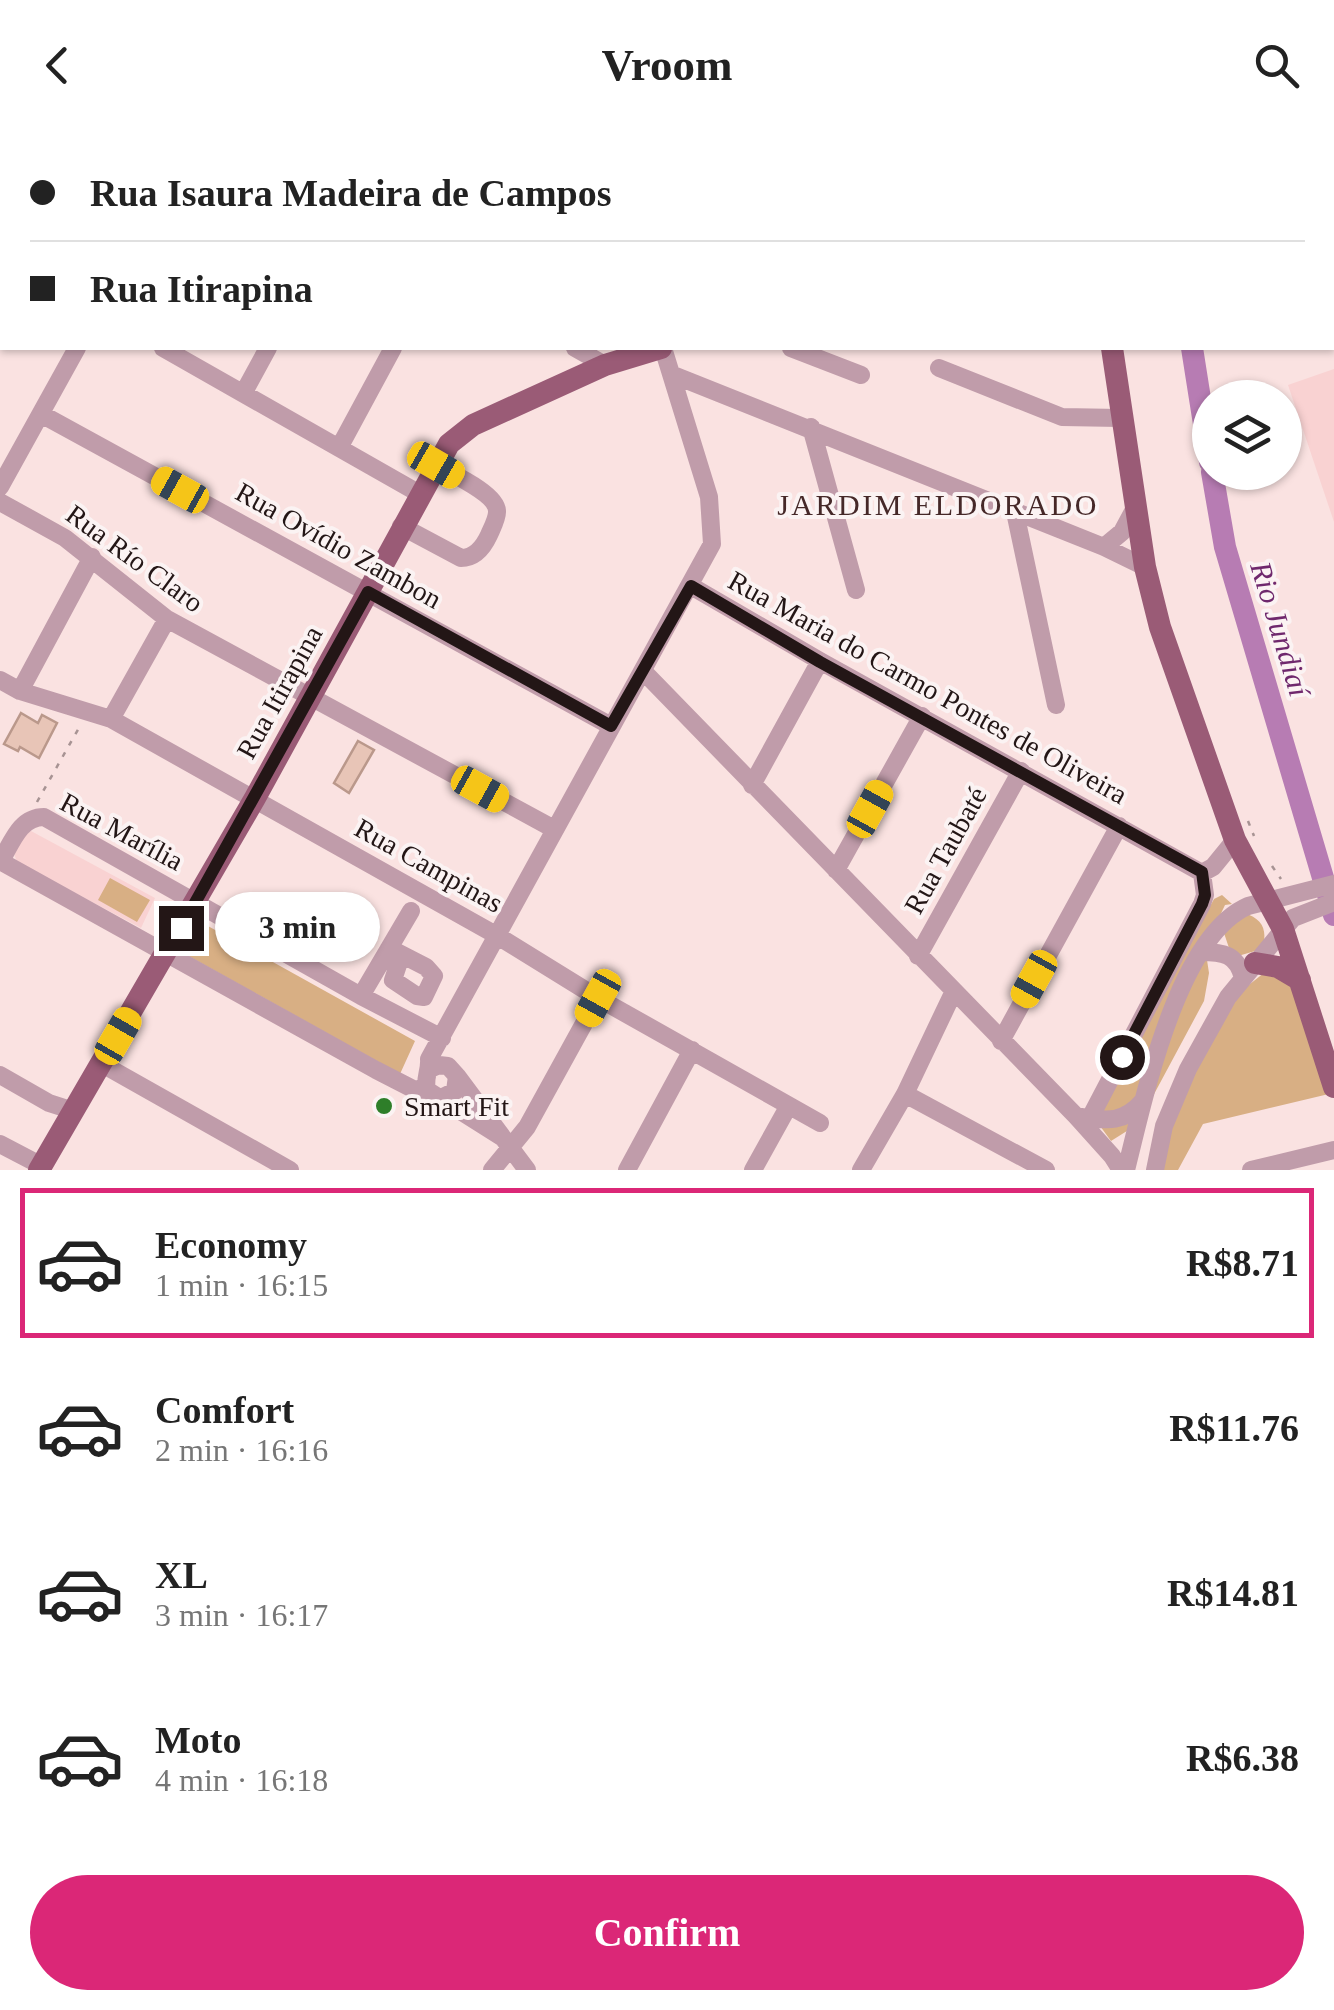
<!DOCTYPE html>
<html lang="en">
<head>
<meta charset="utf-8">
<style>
  :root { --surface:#fff; --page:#f2f2f2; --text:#222; --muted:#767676; --line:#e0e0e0; --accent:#db2777 }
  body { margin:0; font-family:Georgia,serif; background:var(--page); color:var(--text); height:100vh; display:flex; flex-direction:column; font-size:38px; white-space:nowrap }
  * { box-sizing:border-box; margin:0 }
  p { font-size:32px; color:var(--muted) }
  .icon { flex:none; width:55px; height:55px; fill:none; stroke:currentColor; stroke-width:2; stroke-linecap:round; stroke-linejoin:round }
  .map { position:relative; height:1040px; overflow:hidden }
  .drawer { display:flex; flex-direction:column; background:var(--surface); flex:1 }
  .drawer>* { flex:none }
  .top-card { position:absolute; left:0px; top:0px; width:1335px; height:220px; box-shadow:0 2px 8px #0004; display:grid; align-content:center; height:220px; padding:0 30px; background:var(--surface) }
  .buttons { position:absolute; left:1192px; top:250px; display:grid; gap:20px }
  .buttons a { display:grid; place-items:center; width:110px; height:110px; border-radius:50%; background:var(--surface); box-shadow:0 2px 8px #0004; font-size:50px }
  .end { position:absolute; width:45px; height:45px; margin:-22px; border:12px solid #231616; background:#fff; box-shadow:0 0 0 5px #fff }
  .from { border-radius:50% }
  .bubble { position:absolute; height:70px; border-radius:35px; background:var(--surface); box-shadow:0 2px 8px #0004; font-size:32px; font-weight:800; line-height:70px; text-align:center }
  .car { position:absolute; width:30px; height:60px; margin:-30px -15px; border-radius:12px; box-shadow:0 0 8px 2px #0007; background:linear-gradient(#f5c518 24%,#345 0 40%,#f5c518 0 76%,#345 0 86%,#f5c518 0) }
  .top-card b { display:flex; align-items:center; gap:35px; height:95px; font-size:38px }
  .top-card b+b { border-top:2px solid var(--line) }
  .top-card i { width:25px; height:25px; background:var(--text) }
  ul { padding:18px 0 0; list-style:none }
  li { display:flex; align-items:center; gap:30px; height:150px; margin:0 20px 15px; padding:0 10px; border:5px solid transparent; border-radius:0px }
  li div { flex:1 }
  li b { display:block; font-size:38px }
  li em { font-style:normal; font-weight:800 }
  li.selected { border-color:var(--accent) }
  li>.icon { width:90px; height:90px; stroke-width:1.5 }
  .primary-button { display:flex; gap:20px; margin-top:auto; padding:20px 30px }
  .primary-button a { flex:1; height:115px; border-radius:60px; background:var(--accent); color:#fff; font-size:40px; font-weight:800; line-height:115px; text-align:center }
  header { display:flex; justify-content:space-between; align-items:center; height:130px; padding:0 30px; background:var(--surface); font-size:45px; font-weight:800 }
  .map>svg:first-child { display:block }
  .built { fill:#f9d2d2 }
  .green { fill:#d8af84 }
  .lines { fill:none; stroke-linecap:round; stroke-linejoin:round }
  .river { stroke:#b77cb3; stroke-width:22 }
  .building { fill:#e8c5b7; stroke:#ba988b; stroke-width:2.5 }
  .path { stroke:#a79393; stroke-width:2.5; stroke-dasharray:5 8; stroke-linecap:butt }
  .minor { stroke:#c09caa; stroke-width:18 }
  .major { stroke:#9a5b76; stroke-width:22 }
  .route { stroke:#231616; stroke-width:12 }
  .poi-dot { fill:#2e7e29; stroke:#fbf3f3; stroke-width:4 }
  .labels { text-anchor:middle; stroke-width:8; stroke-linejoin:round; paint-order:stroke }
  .street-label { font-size:28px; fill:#231616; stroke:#fbf3f3 }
  .poi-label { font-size:28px; fill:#231616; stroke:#fbf3f3; text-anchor:start }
  .neighbourhood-label { font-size:30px; letter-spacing:2.5px; fill:#452828; stroke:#fbf3f3 }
  .water-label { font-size:30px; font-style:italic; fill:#6f286d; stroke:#fbf3f3 }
</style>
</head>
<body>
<header><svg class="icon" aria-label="back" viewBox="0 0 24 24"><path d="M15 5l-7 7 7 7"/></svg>Vroom<svg class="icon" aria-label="search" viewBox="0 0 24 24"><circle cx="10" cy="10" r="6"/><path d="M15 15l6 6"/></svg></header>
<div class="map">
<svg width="1334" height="1040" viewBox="0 0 1334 1040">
  <rect width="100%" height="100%" fill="#fae2e1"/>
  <path class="built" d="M1334 239V392L1288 255Z
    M31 701 155 768 141 798 17 732 14 724 20 709Z"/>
  <path class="green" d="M110 748 150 770 137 792 98 770Z
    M1222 765 1232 774 1225 775 1205 817 1209 843 1204 871 1138 994 1111 1011 1095 989 1214 769Z
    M1244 783C1263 789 1268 800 1262 819L1238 826 1229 818 1224 803Z
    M190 786 415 911 400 944 176 819Z
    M1284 819 1333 963 1203 994 1178 1040H1163L1168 998 1183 964 1235 866 1275 834Z"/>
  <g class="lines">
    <path class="river" d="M1159 0V2
      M1192 218 1210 332
      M1212 342 1225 417 1334 785"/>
  </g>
  <path class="building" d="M21 583 38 593 42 585 57 593 39 628 20 617 18 621 4 614Z
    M358 611 374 620 349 663 334 653Z"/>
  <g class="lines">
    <path class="path" d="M37 672 80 596
      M1248 691 1254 706
      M1272 736 1281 749"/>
    <path class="minor" d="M215 0 218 2
      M410 0 415 2
      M972 0 979 2
      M15 2 18 0
      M190 2 193 0
      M565 2 568 0
      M1332 14 1334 13
      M0 15 2 13
      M0 128 2 129
      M1332 138 1334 139
      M163 218 420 364
      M575 218 605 235
      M791 218 861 245
      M939 238 1062 287 1120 288
      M671 244 1104 417 1145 437
      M244 262 268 218
      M41 284 611 596
      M811 297 856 460
      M339 318 393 218
      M0 357 77 218
      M0 372 65 408 167 489 554 699
      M1015 382 1056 575
      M401 396 461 428C475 428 483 418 489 405 492 398 497 389 497 382 498 364 450 343 436 335
      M1104 417 1122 402 1136 376
      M691 456 820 531 1202 743
      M643 541 1076 986 1112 1026 1121 1040
      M0 550 20 561 111 589 496 805 598 868 820 993
      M20 561 92 427
      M111 589 167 489
      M752 655 820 531
      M0 731 376 940 413 959 427 960 503 1008
      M1 731C12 712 20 687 44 687L361 866 442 908
      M836 740 922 586
      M1202 743 1213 737 1235 710
      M389 818 426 837 434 846 424 867 417 866 393 850 401 826
      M1201 822C1223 822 1237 824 1243 848
      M918 826 1021 641
      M361 866 411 781
      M1001 911 1119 696
      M102 934 290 1040
      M430 939 439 935 448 936 457 946 455 961 441 968
      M0 945 49 973 74 981
      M457 946 527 1040
      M427 960C424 948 430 941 429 929L712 414 709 367 663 218
      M905 964 1046 1040
      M1081 987C1108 991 1124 993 1143 971
      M1090 988 1202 774 1205 765 1202 743
      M0 1014 42 1036
      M492 1040 527 997 598 868
      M627 1040 692 920
      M753 1040 788 977
      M861 1040 905 964 953 863
      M1126 1040C1144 969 1177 807 1248 776L1334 754
      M1155 1040 1164 996 1188 939 1228 867 1293 788 1334 772
      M1251 1040 1334 1020"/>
    <path class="major" d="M1087 0V2
      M758 2 759 0
      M1112 218 1145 437 1160 497 1235 710 1283 799 1334 957
      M1255 833 1278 837 1300 850
      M39 1040 255 668 449 314 473 295 605 235 661 218"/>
  </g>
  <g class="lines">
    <path class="route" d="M181 798 368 462 611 596 691 456 820 532 1202 742 1205 765 1202 774 1122 927"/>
  </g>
  <circle class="poi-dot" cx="384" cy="976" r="10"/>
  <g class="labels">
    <g class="street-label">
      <text transform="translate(339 415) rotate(29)" y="10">Rua Ovídio Zambon</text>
      <text transform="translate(135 428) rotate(36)" y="10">Rua Río Claro</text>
      <text transform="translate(928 557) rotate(29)" y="10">Rua Maria do Carmo Pontes de Oliveira</text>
      <text transform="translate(279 562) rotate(-61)" y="10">Rua Itirapina</text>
      <text transform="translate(122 701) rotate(28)" y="10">Rua Marília</text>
      <text transform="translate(945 720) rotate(-61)" y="10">Rua Taubaté</text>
      <text transform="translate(429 735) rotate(29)" y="10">Rua Campinas</text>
    </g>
    <g class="poi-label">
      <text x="404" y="986">Smart Fit</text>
    </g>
    <g class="neighbourhood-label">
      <text x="938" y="385">JARDIM ELDORADO</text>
    </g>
    <g class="water-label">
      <text transform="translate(1280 499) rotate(73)" y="10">Rio Jundiaí</text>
    </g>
  </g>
</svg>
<div class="buttons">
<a><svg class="icon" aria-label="layers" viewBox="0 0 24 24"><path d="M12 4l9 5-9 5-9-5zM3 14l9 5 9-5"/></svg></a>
</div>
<i class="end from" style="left:1122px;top:927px"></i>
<i class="end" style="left:181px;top:798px"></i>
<div class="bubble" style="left:215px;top:762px;width:165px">3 min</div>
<i class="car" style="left:436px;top:335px;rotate:120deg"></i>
<i class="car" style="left:180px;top:360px;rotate:299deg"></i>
<i class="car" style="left:480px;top:659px;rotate:119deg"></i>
<i class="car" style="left:870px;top:679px;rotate:29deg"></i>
<i class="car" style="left:1034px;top:849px;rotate:209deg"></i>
<i class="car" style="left:598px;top:868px;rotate:209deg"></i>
<i class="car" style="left:118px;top:906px;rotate:30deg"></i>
<div class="top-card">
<b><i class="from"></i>Rua Isaura Madeira de Campos</b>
<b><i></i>Rua Itirapina</b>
</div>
</div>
<section class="drawer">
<ul>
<li class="selected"><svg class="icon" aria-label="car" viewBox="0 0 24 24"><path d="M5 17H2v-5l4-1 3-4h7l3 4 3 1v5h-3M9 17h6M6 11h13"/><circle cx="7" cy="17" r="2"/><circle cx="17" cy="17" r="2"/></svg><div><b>Economy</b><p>1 min · 16:15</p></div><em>R$8.71</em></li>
<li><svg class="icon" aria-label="car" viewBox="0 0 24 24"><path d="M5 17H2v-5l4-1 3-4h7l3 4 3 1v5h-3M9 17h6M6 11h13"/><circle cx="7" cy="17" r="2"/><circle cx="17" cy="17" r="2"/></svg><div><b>Comfort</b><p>2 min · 16:16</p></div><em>R$11.76</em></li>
<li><svg class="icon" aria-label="car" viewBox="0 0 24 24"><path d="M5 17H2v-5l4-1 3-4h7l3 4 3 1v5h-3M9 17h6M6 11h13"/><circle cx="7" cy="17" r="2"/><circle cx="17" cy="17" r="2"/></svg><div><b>XL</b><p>3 min · 16:17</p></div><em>R$14.81</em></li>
<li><svg class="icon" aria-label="car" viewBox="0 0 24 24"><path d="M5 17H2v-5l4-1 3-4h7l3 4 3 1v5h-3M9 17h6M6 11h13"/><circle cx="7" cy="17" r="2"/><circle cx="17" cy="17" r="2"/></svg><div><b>Moto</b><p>4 min · 16:18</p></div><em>R$6.38</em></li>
</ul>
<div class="primary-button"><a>Confirm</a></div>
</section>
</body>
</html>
